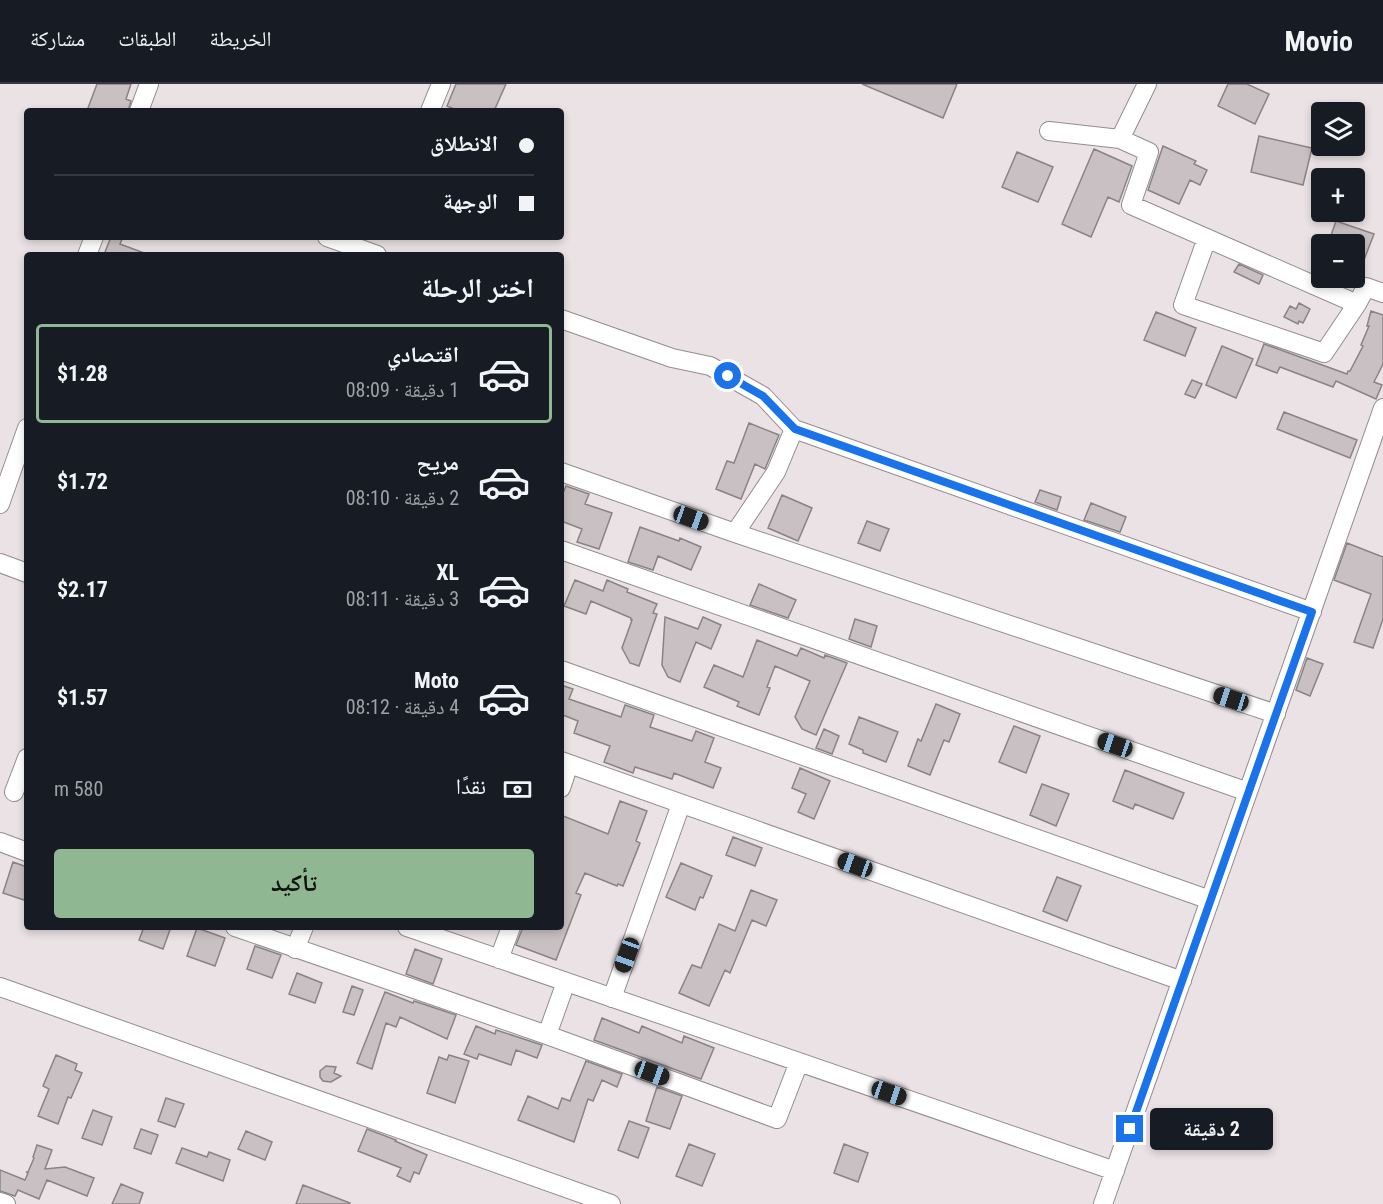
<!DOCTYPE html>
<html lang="ar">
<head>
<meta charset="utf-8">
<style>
  :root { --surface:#171b24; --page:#20242c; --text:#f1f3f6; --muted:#9ea1a6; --line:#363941; --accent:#8eb792 }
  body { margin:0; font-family:"Roboto Condensed","Noto Naskh Arabic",sans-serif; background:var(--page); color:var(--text); direction:rtl; height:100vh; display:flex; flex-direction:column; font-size:22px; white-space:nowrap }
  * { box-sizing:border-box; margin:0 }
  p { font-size:20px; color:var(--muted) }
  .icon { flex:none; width:33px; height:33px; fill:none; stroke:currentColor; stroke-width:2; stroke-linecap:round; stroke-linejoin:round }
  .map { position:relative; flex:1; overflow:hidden; direction:ltr }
  .sheet { position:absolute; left:24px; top:168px; width:540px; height:678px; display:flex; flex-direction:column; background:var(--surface); border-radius:6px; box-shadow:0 3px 9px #0003; direction:rtl }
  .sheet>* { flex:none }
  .guide { position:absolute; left:24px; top:24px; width:540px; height:132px; border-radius:6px; box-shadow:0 3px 9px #0003; direction:rtl; display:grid; align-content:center; height:132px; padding:0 30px; background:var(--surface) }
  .tools { position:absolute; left:1311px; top:18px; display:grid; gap:12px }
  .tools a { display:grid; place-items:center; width:54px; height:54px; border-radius:6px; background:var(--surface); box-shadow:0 3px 9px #0003; font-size:30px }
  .end { position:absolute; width:27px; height:27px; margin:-14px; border:8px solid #1a73e8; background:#fff; box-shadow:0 0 0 3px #fff }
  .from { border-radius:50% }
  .bubble { position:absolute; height:42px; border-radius:6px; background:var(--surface); box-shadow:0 3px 9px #0003; font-size:20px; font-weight:700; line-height:42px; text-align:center; direction:rtl }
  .car { position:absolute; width:18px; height:36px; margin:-18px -9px; border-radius:8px; box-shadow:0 0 4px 2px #0007; background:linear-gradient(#222 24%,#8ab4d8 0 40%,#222 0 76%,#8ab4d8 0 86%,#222 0) }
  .guide b { display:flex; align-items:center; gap:21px; height:57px; font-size:22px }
  .guide b+b { border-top:2px solid var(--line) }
  .guide i { width:15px; height:15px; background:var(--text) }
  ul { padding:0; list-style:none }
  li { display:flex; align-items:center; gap:18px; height:99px; margin:0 12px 9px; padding:0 18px; border:3px solid transparent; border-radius:6px }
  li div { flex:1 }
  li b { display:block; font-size:22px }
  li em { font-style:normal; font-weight:700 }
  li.selected { border-color:var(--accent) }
  li>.icon { width:54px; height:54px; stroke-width:1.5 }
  h2 { padding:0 30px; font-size:27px; line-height:72px }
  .pay { display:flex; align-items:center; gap:15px; height:66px; padding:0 30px; font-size:22px }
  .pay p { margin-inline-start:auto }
  .action { display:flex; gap:12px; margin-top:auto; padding:12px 30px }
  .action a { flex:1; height:69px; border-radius:6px; background:var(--accent); color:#111; font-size:24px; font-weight:700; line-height:69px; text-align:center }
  header { display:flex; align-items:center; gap:36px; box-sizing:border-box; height:84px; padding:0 30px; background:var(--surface); border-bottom:2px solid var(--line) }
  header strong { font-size:28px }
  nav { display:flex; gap:33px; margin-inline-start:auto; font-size:21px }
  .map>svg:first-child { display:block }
  .building { fill:#c9c0c3; stroke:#8a8385; stroke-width:1.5 }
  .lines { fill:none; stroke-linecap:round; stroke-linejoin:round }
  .minor-casing { stroke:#948c8f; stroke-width:20 }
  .minor { stroke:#fff; stroke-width:18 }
  .route { stroke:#1a73e8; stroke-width:8 }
</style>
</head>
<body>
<header>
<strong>Movio</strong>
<nav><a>الخريطة</a><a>الطبقات</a><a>مشاركة</a></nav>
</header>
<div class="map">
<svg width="1383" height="1120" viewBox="0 0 1383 1120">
  <rect width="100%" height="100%" fill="#eae2e5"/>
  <path class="building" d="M97 0H131L126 15 131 17 128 27H96L88 24Z
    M456 0H506L494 27H459L447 22Z
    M862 0H957L943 34Z
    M1228 0H1247L1269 10 1255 40 1218 22Z
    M1259 52 1312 64 1303 101 1251 88Z
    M1163 62 1196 77 1194 80 1207 86 1200 101 1190 96 1179 120 1148 106Z
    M1094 65 1132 82 1119 118 1108 113 1091 153 1062 140Z
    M1017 68 1053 83 1038 118 1002 103Z
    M1336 137 1374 150 1355 199 1354 160H1328Z
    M111 153H123L120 160 147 170 146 171H114L105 168Z
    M1239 180 1263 191 1259 200 1234 188Z
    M1299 219 1310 225 1303 239 1299 237 1298 240 1284 233 1290 222 1296 225Z
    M1371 227 1383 231V280L1374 298 1382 301 1376 315 1336 297 1333 303 1280 283 1277 289 1256 281 1264 260 1347 290 1348 287H1350L1363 262 1361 261 1369 242H1367Z
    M1156 228 1196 244 1185 272 1144 256Z
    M1222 262 1253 275 1236 314 1206 301Z
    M1192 296 1202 300 1195 314 1185 310Z
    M1284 328 1357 356 1350 374 1277 345Z
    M749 339 779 351 765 385 755 380 741 415 716 405 727 377 734 379Z
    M566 402 589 410 585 420 612 429 599 465 577 458 582 445 561 437V414Z
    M1040 406 1061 413 1057 426 1035 418Z
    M782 411 812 424 798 457 768 444Z
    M1091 419 1126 433 1120 448 1084 436Z
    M867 437 889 445 880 467 858 459Z
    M640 443 679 457 680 454 701 463 691 486 658 472 653 486 628 478Z
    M1347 459 1383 473V535L1373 564 1354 558 1371 510 1334 496Z
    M575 496 603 507 607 496 628 505 627 508 657 520 653 529 657 530 639 582 630 579 622 564 632 536H631V534L591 517 586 530 564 522Z
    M759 500 796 516 788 534 750 521Z
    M665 533 698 545 703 533 721 541 711 565 696 558 680 598 668 593 662 581Z
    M855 535 877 542 871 563 849 555Z
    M757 556 797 572 801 564 824 574 825 571 847 579 816 651 802 645 795 633 810 597 775 582 767 603 770 604 759 631 737 622 739 618 704 603 714 581 743 593Z
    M1307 574 1323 580 1310 612 1296 606Z
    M561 601 573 605 569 615 621 633 625 621 654 631 650 643 692 657 696 647 714 654 705 678 721 684 713 704 674 689 672 695 635 683 633 689 604 678 610 662 574 649 578 637 563 631 562 634H561Z
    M936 620 960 630 949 658 944 656 930 691 908 682 918 655 921 657Z
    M859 633 898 648 886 678 863 669V666L849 660Z
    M1014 642 1040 652 1026 689 999 678Z
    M824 645 839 652 832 670 816 664Z
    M800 684 830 697 814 735 798 728 806 710 792 704Z
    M1125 686 1184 709 1173 735 1135 720 1133 725 1113 717Z
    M1042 700 1069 710 1056 742 1030 731Z
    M620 717 647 727 636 757 640 759 623 802 618 800 617 802 585 789 576 809 581 811 556 876 516 861 523 843H561V731L608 750Z
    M733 753 762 764 755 782 726 771Z
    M13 778 27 783V806L24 816 3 809Z
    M681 779 712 792 703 814 700 813 695 826 666 813Z
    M1057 793 1081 802 1067 837 1043 827Z
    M751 806 777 816 766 842 752 836 730 889 725 886 709 922 679 909 692 881 701 884 719 840 735 847Z
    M144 843H171L163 865 139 856Z
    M197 844 225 854 215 882 187 872Z
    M255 862 281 871 272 894 247 885Z
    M415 865 442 875 433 900 406 890Z
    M297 889 322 899 315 919 289 910Z
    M352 902 363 906 354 931 343 928Z
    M385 908 413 919 414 917 456 931 447 955 400 933 396 943 386 939 372 985 357 979Z
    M602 934 639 949 642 942 682 959 684 952 714 964 701 995 594 956Z
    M476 942 495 950 496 946 542 961 537 974 516 966 511 981 479 970 477 975 464 970Z
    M56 971 77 980 75 986 82 989 71 1014 68 1013 58 1040 38 1032 49 1005 43 1002Z
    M449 971 469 977 455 1019 427 1009 439 973 447 976Z
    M586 977 622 990 617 1003 602 996 593 1017 588 1015 574 1058 518 1036 528 1012 558 1025 562 1014 570 1017Z
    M326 982 336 983 334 989 341 992 331 998 323 997 320 993V987Z
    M657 1003 682 1012 670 1045 646 1037Z
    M166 1014 184 1020 175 1043 158 1037Z
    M93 1026 112 1033 102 1061 82 1054Z
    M629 1037 649 1044 638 1074 618 1066Z
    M141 1045 158 1051 151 1070 134 1064Z
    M367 1045 396 1056 395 1057 427 1071 419 1090 414 1088 410 1098 397 1092 401 1084 358 1067Z
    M246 1047 272 1058 265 1076 238 1065Z
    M689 1060 715 1070 702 1102 676 1092Z
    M844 1060 868 1069 858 1098 834 1089Z
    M37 1061 52 1066 45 1085 65 1083 94 1094 87 1112 47 1096 39 1115 18 1106 15 1112 0 1107V1086L25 1096 28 1089 26 1088H28L34 1074 33 1073Z
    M182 1064 207 1073 209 1068 230 1076 223 1097 176 1079Z
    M121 1100 143 1109 139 1120H112Z
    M303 1101 350 1119V1120H296Z"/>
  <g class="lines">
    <g class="minor-casing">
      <path id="minor" d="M139 27 149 0
        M430 27 441 0
        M1049 47 1120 55 1149 68 1131 121 1357 220 1366 203 1383 209
        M1120 55 1147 0
        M327 153 377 171
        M1207 154 1183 221 1324 269 1357 220
        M87 171 94 153
        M561 235 672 274 710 282 763 312 794 345 1312 528
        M561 388 735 449 1276 630
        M0 420 27 344
        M735 449 776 388 794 345
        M561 466 1248 708
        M0 479 27 489
        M561 586 1210 816
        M561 677 1182 897
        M561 704 569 680
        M14 708 27 674
        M0 758 27 768
        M235 843 547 951
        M407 843 1115 1087
        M295 865 304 843
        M499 875 511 843
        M566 898 547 951 777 1035 799 978
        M0 903 611 1120
        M612 914 681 720
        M0 1118 6 1120
        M1103 1120 1383 324"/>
    </g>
    <use href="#minor" class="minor"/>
  </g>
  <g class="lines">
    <path class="route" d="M728 292 763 312 795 345 1312 528 1130 1045"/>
  </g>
</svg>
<div class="tools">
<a><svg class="icon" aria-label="layers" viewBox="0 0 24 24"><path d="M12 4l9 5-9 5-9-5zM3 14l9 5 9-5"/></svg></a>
<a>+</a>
<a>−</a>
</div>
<i class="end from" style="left:728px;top:292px"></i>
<i class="end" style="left:1130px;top:1045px"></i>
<div class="bubble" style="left:1150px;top:1024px;width:123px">2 دقيقة</div>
<i class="car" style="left:691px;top:434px;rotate:110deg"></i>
<i class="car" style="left:1231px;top:615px;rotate:288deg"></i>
<i class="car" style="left:1115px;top:661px;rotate:289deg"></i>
<i class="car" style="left:855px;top:781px;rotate:290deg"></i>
<i class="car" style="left:627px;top:871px;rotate:200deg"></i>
<i class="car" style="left:652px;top:989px;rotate:110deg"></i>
<i class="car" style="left:889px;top:1009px;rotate:109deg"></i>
<div class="guide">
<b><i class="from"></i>الانطلاق</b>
<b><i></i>الوجهة</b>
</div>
<section class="sheet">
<h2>اختر الرحلة</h2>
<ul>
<li class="selected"><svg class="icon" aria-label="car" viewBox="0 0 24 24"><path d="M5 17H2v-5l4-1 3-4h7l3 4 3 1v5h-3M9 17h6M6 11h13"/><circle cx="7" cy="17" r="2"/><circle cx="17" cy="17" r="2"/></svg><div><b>اقتصادي</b><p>1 دقيقة · 08:09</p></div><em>$1.28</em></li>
<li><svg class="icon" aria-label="car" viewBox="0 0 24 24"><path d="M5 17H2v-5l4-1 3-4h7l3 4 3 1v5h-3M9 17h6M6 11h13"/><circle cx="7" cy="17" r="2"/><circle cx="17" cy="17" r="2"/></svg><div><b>مريح</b><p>2 دقيقة · 08:10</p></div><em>$1.72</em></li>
<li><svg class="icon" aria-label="car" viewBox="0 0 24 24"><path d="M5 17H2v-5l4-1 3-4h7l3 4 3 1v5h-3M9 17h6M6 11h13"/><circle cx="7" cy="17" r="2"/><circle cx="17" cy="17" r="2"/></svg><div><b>XL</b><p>3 دقيقة · 08:11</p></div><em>$2.17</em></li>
<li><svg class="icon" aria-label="car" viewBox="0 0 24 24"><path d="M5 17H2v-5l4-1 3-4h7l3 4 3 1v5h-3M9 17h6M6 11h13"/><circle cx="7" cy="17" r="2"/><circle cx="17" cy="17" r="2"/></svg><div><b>Moto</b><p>4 دقيقة · 08:12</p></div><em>$1.57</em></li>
</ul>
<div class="pay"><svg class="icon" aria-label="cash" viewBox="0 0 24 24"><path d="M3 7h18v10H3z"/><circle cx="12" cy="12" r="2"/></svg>نقدًا<p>580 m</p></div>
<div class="action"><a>تأكيد</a></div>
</section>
</div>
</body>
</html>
